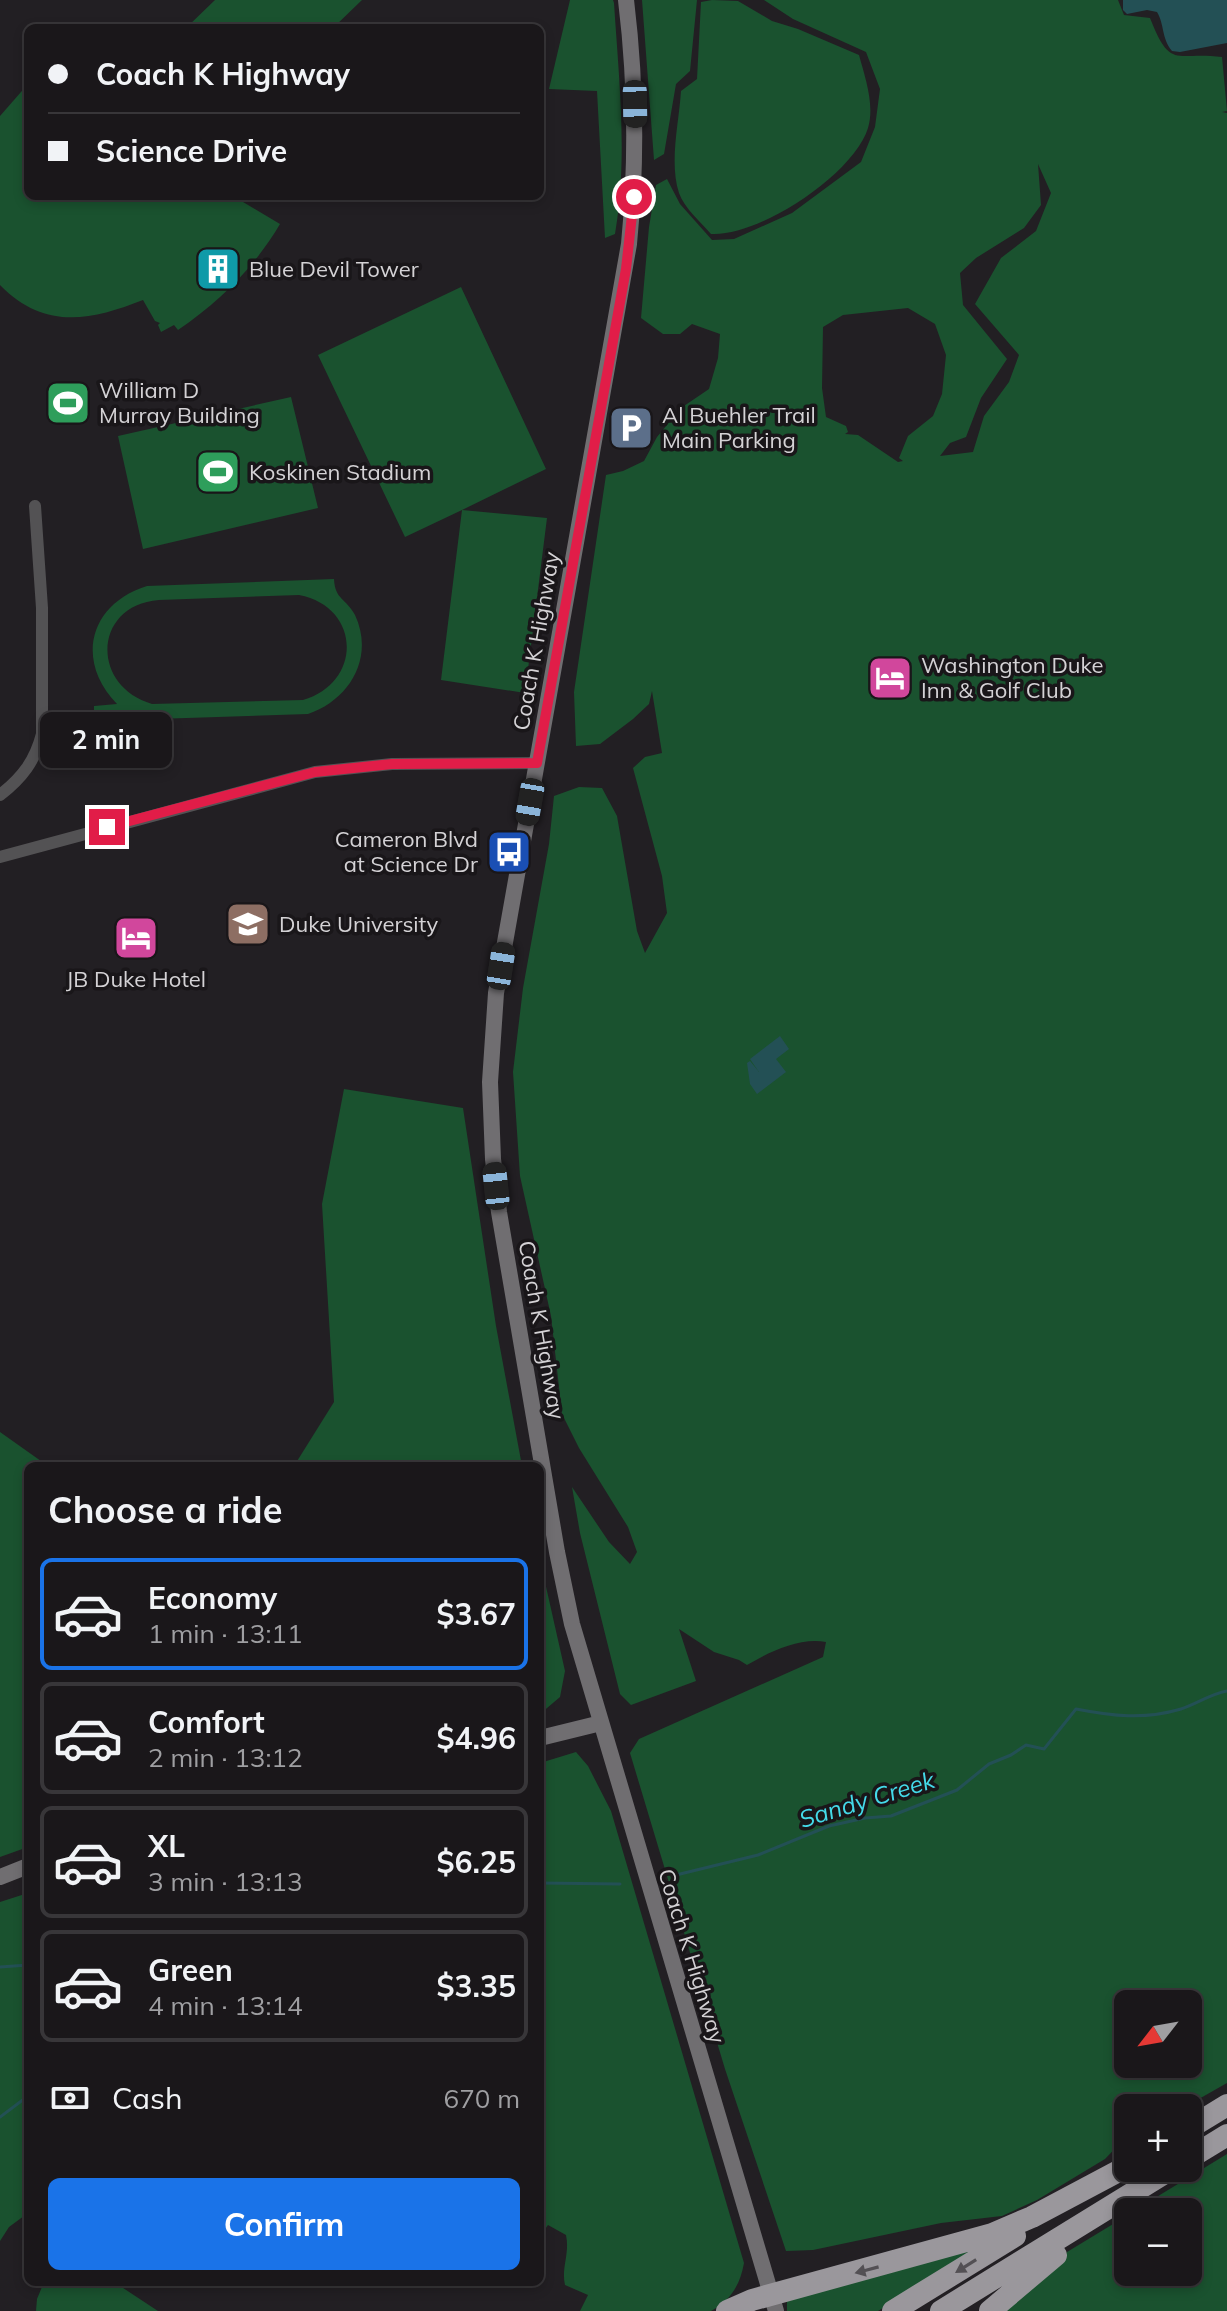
<!DOCTYPE html>
<html lang="en">
<head>
<meta charset="utf-8">
<style>
  :root { --surface:#1a171a; --page:#232023; --text:#f1f3f6; --muted:#9f9fa2; --line:#383639; --accent:#1a73e8 }
  body { margin:0; font-family:Mulish,sans-serif; background:var(--page); color:var(--text); height:100vh; display:flex; flex-direction:column; font-size:30px; white-space:nowrap }
  * { box-sizing:border-box; margin:0 }
  p { font-size:26px; color:var(--muted) }
  .icon { flex:none; width:44px; height:44px; fill:none; stroke:currentColor; stroke-width:2; stroke-linecap:round; stroke-linejoin:round }
  .map { position:relative; flex:1; overflow:hidden }
  .sheet { position:absolute; left:24px; top:1462px; width:520px; height:824px; display:flex; flex-direction:column; background:var(--surface); border-radius:12px; box-shadow:0 4px 12px #0003,0 0 0 2px var(--line) }
  .sheet>* { flex:none }
  .top-card { position:absolute; left:24px; top:24px; width:520px; height:176px; border-radius:12px; box-shadow:0 4px 12px #0003,0 0 0 2px var(--line); display:grid; align-content:center; height:176px; padding:0 24px; background:var(--surface) }
  .needle { width:52px; rotate:239deg }
  .buttons { position:absolute; left:1114px; top:1990px; display:grid; gap:16px }
  .buttons a { display:grid; place-items:center; width:88px; height:88px; border-radius:12px; background:var(--surface); box-shadow:0 4px 12px #0003,0 0 0 2px var(--line); font-size:40px }
  .end { position:absolute; width:36px; height:36px; margin:-18px; border:10px solid #e11d48; background:#fff; box-shadow:0 0 0 4px #fff }
  .from { border-radius:50% }
  .bubble { position:absolute; height:56px; border-radius:12px; background:var(--surface); box-shadow:0 4px 12px #0003,0 0 0 2px var(--line); font-size:26px; font-weight:700; line-height:56px; text-align:center }
  .car { position:absolute; width:24px; height:48px; margin:-24px -12px; border-radius:10px; box-shadow:0 0 6px 2px #0007; background:linear-gradient(#222 24%,#8ab4d8 0 40%,#222 0 76%,#8ab4d8 0 86%,#222 0) }
  .top-card b { display:flex; align-items:center; gap:28px; height:76px; font-size:30px }
  .top-card b+b { border-top:2px solid var(--line) }
  .top-card i { width:20px; height:20px; background:var(--text) }
  ul { padding:0; list-style:none }
  li { display:flex; align-items:center; gap:24px; height:112px; margin:0 16px 12px; padding:0 8px; border:4px solid var(--line); border-radius:12px }
  li div { flex:1 }
  li b { display:block; font-size:30px }
  li em { font-style:normal; font-weight:700 }
  li.selected { border-color:var(--accent) }
  li>.icon { width:72px; height:72px; stroke-width:1.5 }
  h2 { padding:0 24px; font-size:36px; line-height:96px }
  .pay { display:flex; align-items:center; gap:20px; height:88px; padding:0 24px; font-size:30px }
  .pay p { margin-inline-start:auto }
  .action { display:flex; gap:16px; margin-top:auto; padding:16px 24px }
  .action a { flex:1; height:92px; border-radius:12px; background:var(--accent); color:#fff; font-size:32px; font-weight:700; line-height:92px; text-align:center }
  .map>svg:first-child { display:block }
  .green { fill:#1a522f; fill-rule:evenodd }
  .water { fill:#235055 }
  .lines { fill:none; stroke-linecap:round; stroke-linejoin:round }
  .stream { stroke:#235055; stroke-width:3 }
  .street { stroke:#535254; stroke-width:12 }
  .secondary { stroke:#706e71; stroke-width:16 }
  .highway { stroke:#9a979c; stroke-width:22 }
  .oneway { fill:#535054 }
  .route { stroke:#e11d48; stroke-width:10 }
  .labels { text-anchor:middle; stroke-width:7; stroke-linejoin:round; paint-order:stroke }
  .poi-label { font-size:22px; fill:#d4d2d5; stroke:#191619; text-anchor:start }
  .street-label { font-size:22px; fill:#d4d2d5; stroke:#191619 }
  .water-label { font-size:24px; font-style:italic; fill:#44dae9; stroke:#191619 }
</style>
</head>
<body>
<div class="map">
<svg width="1227" height="2311" viewBox="0 0 1227 2311">
  <rect width="100%" height="100%" fill="#221f23"/>
  <path class="green" d="M215 0H362L333 28H186Z
    M570 0H613L614 3C619 80 628 158 615 234L605 238 597 91 549 89Z
    M642 0H697L690 71 676 84 664 154 654 160Z
    M712 0 738 1 772 21 798 29 859 55C865 77 875 105 868 128 854 174 759 237 711 234 701 222 684 208 679 193 669 162 679 123 681 91L697 79 701 2Z
    M764 0H1118L1124 15 1150 18C1171 71 1175 51 1222 57L1227 111 1222 112 1227 113V2083L1183 2108H1128V2135L1105 2159 1037 2200 1002 2216 941 2223 813 2250 786 2251 725 2069 630 1753 639 1739 823 1657 826 1642C800 1637 769 1652 747 1665L739 1660 714 1652 679 1629 696 1681 631 1705 620 1694 580 1533 572 1487 609 1542 630 1564 637 1552 628 1527 579 1448 562 1414 551 1316 520 1176 513 1072 523 988 549 844 554 796 579 787 602 788 617 816 637 931 645 953 667 913 662 876 633 768 645 757 662 753 652 691 649 704 633 719 600 744 576 746 574 692 606 475 623 471 644 461 657 437 681 408 709 389 718 358 720 334 692 324 680 334H663L641 318 649 227 656 185 667 179 680 204 712 240 734 239 792 213 861 162 875 127 880 89 866 52 793 19ZM1038 164 1051 193 1036 231 1001 258 975 304 1019 355 1009 382 984 416 973 452 940 456 950 443 966 437 981 398 1007 359 963 305 960 273 976 258 1024 228 1041 205ZM908 308 935 324 946 355 942 394 933 416 908 436 899 458 903 461 898 462 858 435 845 434 848 432 846 426 826 417 822 388 823 327 843 315ZM1128 2004H1188V2064H1128Z
    M28 84V196H246L243 202 280 224C254 268 220 301 178 330L174 325 161 332 158 325 160 323 155 321 143 300C90 321 44 330 0 285V116Z
    M461 287 546 469 462 510 547 518 525 693 441 680 462 510 405 537 318 355Z
    M291 397 318 508 143 549 118 436Z
    M334 579C335 600 346 598 355 615 375 658 349 700 308 714L94 721V706L117 704C75 661 89 604 147 586ZM299 595C361 607 363 682 303 700L152 704C90 686 93 605 159 600Z
    M344 1089 463 1108 496 1326 522 1466H294L334 1402 322 1204Z
    M0 1432 48 1466H28V1847L0 1857Z
    M540 1560 565 1671 560 1697 540 1714Z
    M576 1752 588 1766 611 1811 744 2263C740 2285 731 2300 711 2311H580L588 2295 565 2285C561 2268 570 2254 566 2235L548 2225 540 2236V1763Z
    M28 1893V2213L9 2227 0 2241V1902Z
    M1227 2154V2311H1004L1067 2252 1128 2215V2272H1188V2212H1132Z
    M978 2246 930 2280 878 2311H787V2301Z
    M44 2282H114L158 2311H36L37 2299Z"/>
  <path class="water" d="M1227 0V43L1180 52 1172 51C1161 37 1165 26 1157 12L1147 10 1127 14 1123 10V0Z
    M780 1036 789 1049 776 1059 786 1072 757 1094 750 1084 747 1063 750 1061 759 1072 750 1059Z"/>
  <g class="lines">
    <path class="stream" d="M676 1875 758 1855 829 1826 865 1818 891 1816 957 1790 989 1764 1011 1755 1026 1745 1044 1749 1076 1709C1112 1716 1144 1720 1181 1709 1197 1704 1210 1694 1227 1691
      M540 1883 620 1884
      M0 1967 28 1965
      M0 2117 28 2096"/>
    <path class="street" d="M0 795C22 778 35 761 42 734V608L35 506
      M0 857 315 772 392 764 537 763"/>
    <path class="secondary" d="M626 0C636 82 637 161 629 244L496 993 490 1082 493 1159 499 1212 557 1552 572 1624 776 2311
      M540 1738 601 1723
      M0 1877 28 1866"/>
    <path class="highway" d="M1188 2129 1227 2105
      M1188 2159 1227 2135
      M727 2311 752 2300 992 2234 1032 2217 1128 2166
      M893 2311 1015 2236
      M941 2311 1173 2168
      M990 2311 1056 2255"/>
  </g>
  <defs><path id="oneway-solid" d="M-6-.8H1V-3.2L6.5 0L1 3.2V.8H-6Z" transform="scale(2)"/></defs>
  <g class="oneway">
    <use href="#oneway-solid" transform="translate(966 2266) rotate(148)"/>
    <use href="#oneway-solid" transform="translate(867 2270) rotate(165)"/>
  </g>
  <g class="lines">
    <path class="route" d="M107 827 315 772 392 764 537 763 626 269 634 197"/>
  </g>
  <defs>
    <g id="building-square" transform="scale(2.3)"><rect x="-9" y="-9" width="18" height="18" rx="4" fill="#0f9aa8" stroke="#191619"/><path d="M-4-6H4V6H1V3H-1V6H-4ZM-2.5-4.3h1.7v1.8h-1.7ZM.8-4.3h1.7v1.8H.8ZM-2.5-1h1.7V.8h-1.7ZM.8-1h1.7V.8H.8Z" fill="#fff"/></g>
    <g id="stadium-square" transform="scale(2.3)"><rect x="-9" y="-9" width="18" height="18" rx="4" fill="#2e9e5b" stroke="#191619"/><path d="M0-5a6.5 5 0 1 0 0 10a6.5 5 0 1 0 0-10ZM-3.5-1.8h7v3.6h-7Z" fill="#fff"/></g>
    <g id="parking-square" transform="scale(2.3)"><rect x="-9" y="-9" width="18" height="18" rx="4" fill="#5c6f8a" stroke="#191619"/><path d="M-3.5-5.5H1a3.5 3.5 0 0 1 0 7H-1V5.5H-3.5ZM-1-3.4V-.6H.8a1.4 1.4 0 0 0 0-2.8Z" fill="#fff"/></g>
    <g id="hotel-square" transform="scale(2.3)"><rect x="-9" y="-9" width="18" height="18" rx="4" fill="#d1479c" stroke="#191619"/><path d="M-6-4.5h1.5V1H6V5H4.5V3h-9V5H-6ZM-4 0a1.8 1.8 0 1 1 3.6 0ZM.5 0V-2.5h3Q6-2.5 6 0Z" fill="#fff"/></g>
    <g id="bus-square" transform="scale(2.3)"><rect x="-9" y="-9" width="18" height="18" rx="4" fill="#1a4fb4" stroke="#191619"/><path d="M-5-6H5V4H4V6H2V4H-2V6H-4V4H-5ZM-3.5-4V0h7V-4ZM-3.5 1.2v1.5H-2V1.2ZM2 1.2v1.5H3.5V1.2Z" fill="#fff"/></g>
    <g id="university-square" transform="scale(2.3)"><rect x="-9" y="-9" width="18" height="18" rx="4" fill="#8d6e63" stroke="#191619"/><path d="M0-5L7-2L0 1L-7-2ZM-4 1L0 2.5L4 1V4Q0 6-4 4Z" fill="#fff"/></g>
  </defs>
  <g fill-rule="evenodd">
    <use href="#building-square" x="218" y="269"/>
    <use href="#stadium-square" x="68" y="403"/>
    <use href="#parking-square" x="631" y="428"/>
    <use href="#stadium-square" x="218" y="472"/>
    <use href="#hotel-square" x="890" y="678"/>
    <use href="#bus-square" x="509" y="852"/>
    <use href="#university-square" x="248" y="924"/>
    <use href="#hotel-square" x="136" y="938"/>
  </g>
  <g class="labels">
    <g class="poi-label">
      <text x="249" y="277">Blue Devil Tower</text>
      <text x="99" y="398">William D<tspan x="99" dy="25">Murray Building</tspan></text>
      <text x="662" y="423">Al Buehler Trail<tspan x="662" dy="25">Main Parking</tspan></text>
      <text x="249" y="480">Koskinen Stadium</text>
      <text x="921" y="673">Washington Duke<tspan x="921" dy="25">Inn &amp; Golf Club</tspan></text>
      <text x="478" y="847" text-anchor="end">Cameron Blvd<tspan x="478" dy="25">at Science Dr</tspan></text>
      <text x="279" y="932">Duke University</text>
      <text x="136" y="987" text-anchor="middle">JB Duke Hotel</text>
    </g>
    <g class="street-label">
      <text transform="translate(536 641) rotate(-80)" y="8">Coach K Highway</text>
      <text transform="translate(542 1330) rotate(80)" y="8">Coach K Highway</text>
      <text transform="translate(692 1956) rotate(73)" y="8">Coach K Highway</text>
    </g>
    <g class="water-label">
      <text transform="translate(867 1800) rotate(-17)" y="8">Sandy Creek</text>
    </g>
  </g>
</svg>
<div class="buttons">
<a><svg class="needle" viewBox="-14 -14 28 28"><path d="M0-13l5 13h-10z" fill="#e53935"/><path d="M0 13l5-13h-10z" fill="#9f9fa2"/></svg></a>
<a>+</a>
<a>−</a>
</div>
<i class="end from" style="left:634px;top:197px"></i>
<i class="end" style="left:107px;top:827px"></i>
<div class="bubble" style="left:40px;top:712px;width:132px">2 min</div>
<i class="car" style="left:635px;top:104px;rotate:179deg"></i>
<i class="car" style="left:530px;top:802px;rotate:190deg"></i>
<i class="car" style="left:501px;top:966px;rotate:9deg"></i>
<i class="car" style="left:496px;top:1186px;rotate:354deg"></i>
<div class="top-card">
<b><i class="from"></i>Coach K Highway</b>
<b><i></i>Science Drive</b>
</div>
<section class="sheet">
<h2>Choose a ride</h2>
<ul>
<li class="selected"><svg class="icon" aria-label="car" viewBox="0 0 24 24"><path d="M5 17H2v-5l4-1 3-4h7l3 4 3 1v5h-3M9 17h6M6 11h13"/><circle cx="7" cy="17" r="2"/><circle cx="17" cy="17" r="2"/></svg><div><b>Economy</b><p>1 min · 13:11</p></div><em>$3.67</em></li>
<li><svg class="icon" aria-label="car" viewBox="0 0 24 24"><path d="M5 17H2v-5l4-1 3-4h7l3 4 3 1v5h-3M9 17h6M6 11h13"/><circle cx="7" cy="17" r="2"/><circle cx="17" cy="17" r="2"/></svg><div><b>Comfort</b><p>2 min · 13:12</p></div><em>$4.96</em></li>
<li><svg class="icon" aria-label="car" viewBox="0 0 24 24"><path d="M5 17H2v-5l4-1 3-4h7l3 4 3 1v5h-3M9 17h6M6 11h13"/><circle cx="7" cy="17" r="2"/><circle cx="17" cy="17" r="2"/></svg><div><b>XL</b><p>3 min · 13:13</p></div><em>$6.25</em></li>
<li><svg class="icon" aria-label="car" viewBox="0 0 24 24"><path d="M5 17H2v-5l4-1 3-4h7l3 4 3 1v5h-3M9 17h6M6 11h13"/><circle cx="7" cy="17" r="2"/><circle cx="17" cy="17" r="2"/></svg><div><b>Green</b><p>4 min · 13:14</p></div><em>$3.35</em></li>
</ul>
<div class="pay"><svg class="icon" aria-label="cash" viewBox="0 0 24 24"><path d="M3 7h18v10H3z"/><circle cx="12" cy="12" r="2"/></svg>Cash<p>670 m</p></div>
<div class="action"><a>Confirm</a></div>
</section>
</div>
</body>
</html>
